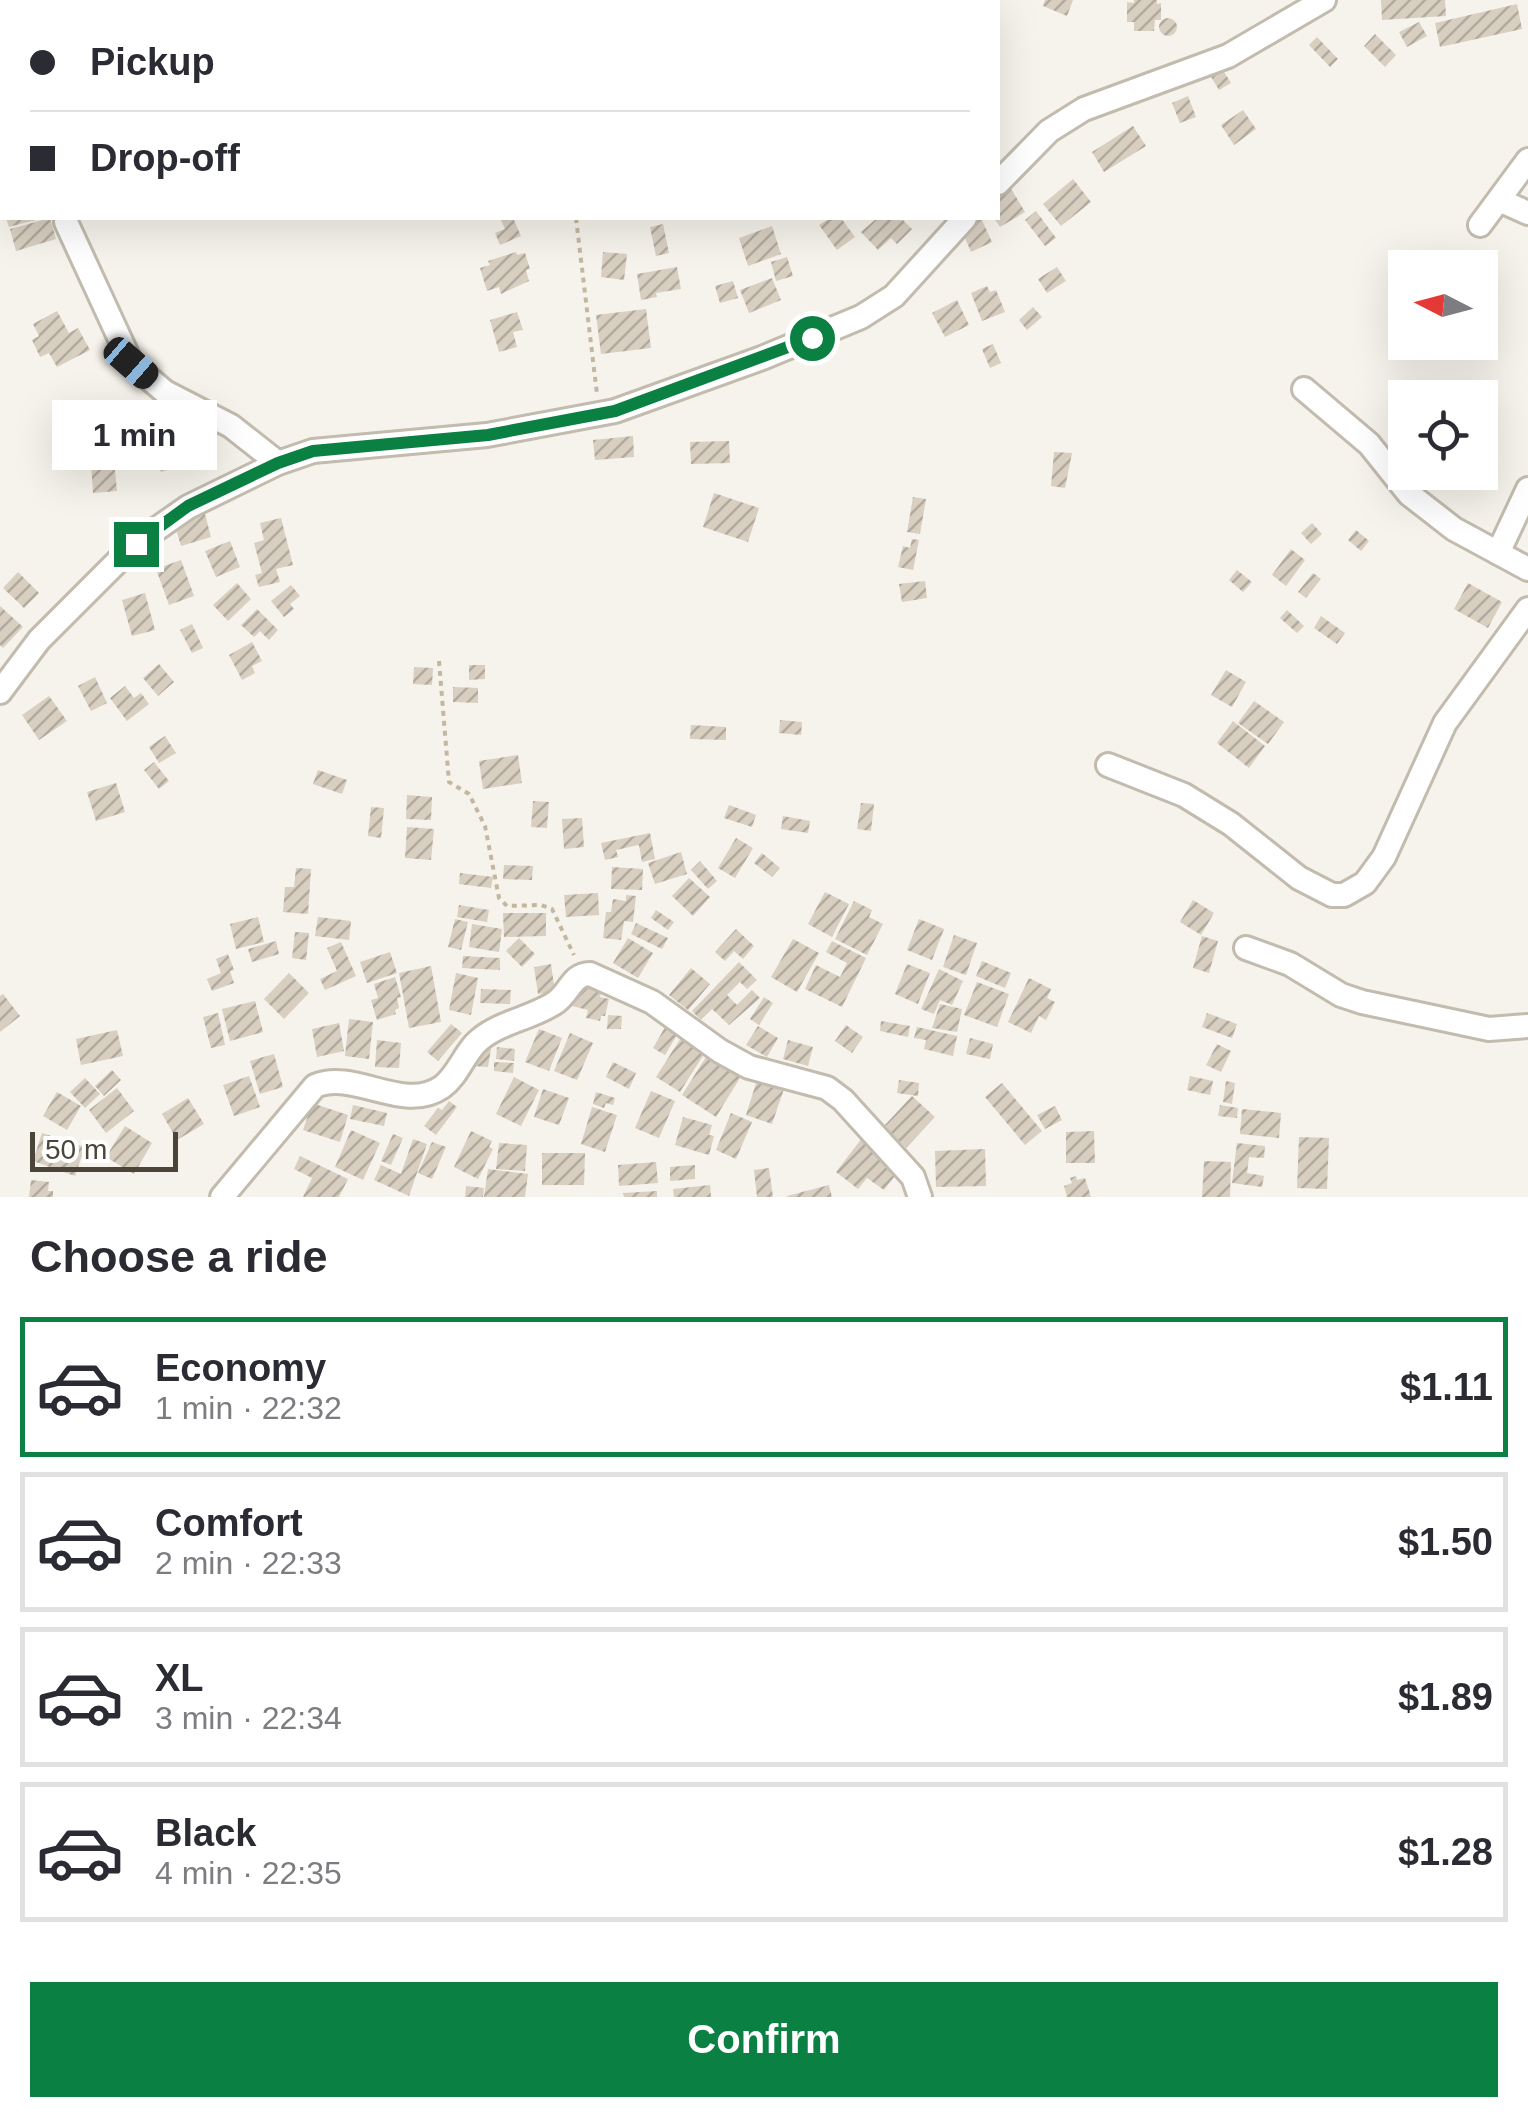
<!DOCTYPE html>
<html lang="en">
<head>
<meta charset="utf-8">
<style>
  :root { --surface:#fff; --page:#f2f2f3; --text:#2b2b33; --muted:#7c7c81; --line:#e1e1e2; --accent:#0b8043 }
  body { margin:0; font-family:Helvetica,sans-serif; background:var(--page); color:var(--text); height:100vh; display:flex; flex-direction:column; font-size:38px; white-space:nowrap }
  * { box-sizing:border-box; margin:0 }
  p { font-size:32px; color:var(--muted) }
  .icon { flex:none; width:55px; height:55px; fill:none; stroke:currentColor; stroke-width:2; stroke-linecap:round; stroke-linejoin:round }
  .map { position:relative; height:1197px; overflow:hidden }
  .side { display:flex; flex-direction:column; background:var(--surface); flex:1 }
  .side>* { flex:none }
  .guide { position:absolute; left:0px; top:0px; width:1000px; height:220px; box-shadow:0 10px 40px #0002; display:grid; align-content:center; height:220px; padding:0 30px; background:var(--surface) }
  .needle { width:65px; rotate:276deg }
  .controls { position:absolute; left:1388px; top:250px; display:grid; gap:20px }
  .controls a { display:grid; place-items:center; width:110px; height:110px; border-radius:0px; background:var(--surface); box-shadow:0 10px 40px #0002; font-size:50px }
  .scale { position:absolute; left:30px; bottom:25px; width:148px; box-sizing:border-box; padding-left:10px; border:5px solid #4b4439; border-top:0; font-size:28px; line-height:35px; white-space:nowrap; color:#4b4439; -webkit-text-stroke:8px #fff; paint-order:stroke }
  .end { position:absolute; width:45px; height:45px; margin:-22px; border:12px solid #0b8043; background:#fff; box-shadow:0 0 0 5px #fff }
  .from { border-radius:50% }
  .bubble { position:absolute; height:70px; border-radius:0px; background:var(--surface); box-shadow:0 10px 40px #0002; font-size:32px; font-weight:800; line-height:70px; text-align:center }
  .car { position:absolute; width:30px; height:60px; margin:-30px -15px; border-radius:12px; box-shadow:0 0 8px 2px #0007; background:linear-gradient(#222 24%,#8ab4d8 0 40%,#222 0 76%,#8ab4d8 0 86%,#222 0) }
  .guide b { display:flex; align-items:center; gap:35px; height:95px; font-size:38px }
  .guide b+b { border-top:2px solid var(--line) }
  .guide i { width:25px; height:25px; background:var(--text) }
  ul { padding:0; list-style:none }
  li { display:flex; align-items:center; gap:30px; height:140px; margin:0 20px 15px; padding:0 10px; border:5px solid var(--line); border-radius:0px }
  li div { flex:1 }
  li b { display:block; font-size:38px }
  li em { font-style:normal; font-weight:800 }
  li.on { border-color:var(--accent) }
  li>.icon { width:90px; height:90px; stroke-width:1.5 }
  h2 { padding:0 30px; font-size:45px; line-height:120px }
  .button { display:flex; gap:20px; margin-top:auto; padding:20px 30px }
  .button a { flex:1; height:115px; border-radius:0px; background:var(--accent); color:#fff; font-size:40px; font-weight:800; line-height:115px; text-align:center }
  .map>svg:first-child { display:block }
  .building { fill:url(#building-hatch) }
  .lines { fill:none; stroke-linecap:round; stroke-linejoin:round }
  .street-casing { stroke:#c2bbae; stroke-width:28 }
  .path { stroke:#c4b79f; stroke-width:4; stroke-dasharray:5 5; stroke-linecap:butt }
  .street { stroke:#fff; stroke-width:22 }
  .route { stroke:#0b8043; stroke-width:12 }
</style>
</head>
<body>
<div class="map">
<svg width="1528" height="1197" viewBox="0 0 1528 1197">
  <defs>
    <pattern id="building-hatch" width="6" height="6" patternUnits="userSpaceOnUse" patternTransform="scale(2.5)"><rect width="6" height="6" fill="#d8cfc1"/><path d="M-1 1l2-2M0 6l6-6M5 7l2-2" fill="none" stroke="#b1aa9e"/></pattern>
  </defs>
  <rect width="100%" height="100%" fill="#f6f3ec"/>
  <path class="building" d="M1045 0H1073L1067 16 1043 6Z
    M1134 0H1157V4L1161 3V20H1155L1154 31H1134V22H1127V2L1134 3Z
    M1381 0H1445L1446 16 1382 20Z
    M1517 4 1522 29 1440 47 1435 23Z
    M1159 27a9 9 0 1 1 18 0a9 9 0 1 1-18 0Z
    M1419 22 1427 36 1407 47 1399 32Z
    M1375 34 1396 55 1385 67 1364 46Z
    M1317 37 1338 59 1330 67 1309 45Z
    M1223 70 1231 83 1219 90 1211 77Z
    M1188 96 1196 117 1180 123 1172 103Z
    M1243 110 1256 129 1234 145 1221 125Z
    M1133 126 1146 146 1104 172 1092 152Z
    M1073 179 1091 202 1061 226 1043 204Z
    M1010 187 1025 212 1000 227 994 218H998V195Z
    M1036 211 1056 238 1045 246 1025 220Z
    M6 218H39V219L9 227Z
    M50 218 56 239 16 251 10 229Z
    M500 218H513L521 236 500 245 495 233 505 229Z
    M830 218H841L855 237 837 250 819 225Z
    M877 218H901L912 229 897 244 891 238 878 250 861 232Z
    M981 218 992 242 971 252 960 226Z
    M663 224 669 253 656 256 650 227Z
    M772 226 781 254 748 266 739 238Z
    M516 252 517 255 525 253 530 269 526 270 529 281 501 294 499 287 487 291 480 268 490 265 488 261Z
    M603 252 627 254 624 280 601 277Z
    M787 257 793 276 776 281 771 262Z
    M677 267 681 289 656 293 657 297 641 300 637 274Z
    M1057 267 1066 281 1047 293 1038 279Z
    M772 278 781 300 749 313 740 290Z
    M733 281 738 298 720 303 715 286Z
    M987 286 990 292 996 290 1005 312 982 321 971 293Z
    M957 300 969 325 945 337 932 313Z
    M1033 307 1042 317 1027 330 1019 320Z
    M646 309 651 348 601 354 596 315Z
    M57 311 69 333 78 328 90 350 57 367 49 353 40 357 32 340 39 336 33 324Z
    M517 312 523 330 513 332 517 347 499 352 490 320Z
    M993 344 1001 363 990 368 982 349Z
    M633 436 634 457 595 460 593 440Z
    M729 441 730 463 691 464 690 442Z
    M167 443 174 468 161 472 154 447Z
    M1054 452 1072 453 1065 488 1051 486Z
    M114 461 117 491 93 493 91 463Z
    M714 493 759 508 748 542 703 527Z
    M913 497 926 499 920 534 907 532Z
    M204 510 211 537 181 546 173 519Z
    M281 518 293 565 276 569 280 582 259 587 255 575 262 573 254 543 264 540 260 523Z
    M1312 523 1322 534 1311 544 1301 533Z
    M1356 530 1369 541 1361 551 1348 540Z
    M912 539 919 540 913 570 898 567 903 546 910 548Z
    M230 541 240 567 216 577 205 551Z
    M1291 549 1305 560 1286 586 1272 575Z
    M181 560 194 596 169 605 156 569Z
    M1237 570 1252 582 1243 592 1229 580Z
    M18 572 39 593 24 608 3 588Z
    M1313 573 1321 579 1306 598 1298 592Z
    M925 581 927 598 902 602 899 584Z
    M237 583 251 599 228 621 213 605Z
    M1468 583 1502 602 1488 628 1454 609Z
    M291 585 300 596 290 604 294 609 284 617 271 601Z
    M145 593 155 630 132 636 122 600Z
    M0 606 23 627 3 648 0 645Z
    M257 609 278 630 269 640 260 631 254 637 241 625Z
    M1287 610 1304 626 1297 633 1280 618Z
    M1321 616 1345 633 1337 644 1314 628Z
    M192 624 203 648 192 653 180 630Z
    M252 642 262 661 252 666 255 673 242 680 229 655Z
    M159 664 174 682 158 696 143 678Z
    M469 665H485V679L469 680Z
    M414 667 433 668 432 685 413 684Z
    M1226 670 1246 682 1232 707 1211 695Z
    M95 677 107 703 91 711 78 686Z
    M125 686 134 698 141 693 149 704 127 721 110 698Z
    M453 687 478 688V703L453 702Z
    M49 696 67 721 39 740 22 715Z
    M1254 701 1284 722 1268 744 1238 723Z
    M780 720 802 722 801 735 779 733Z
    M1233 721 1265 746 1249 768 1217 743Z
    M691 725 726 727V740L690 739Z
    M165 736 176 753 159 763 149 747Z
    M518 755 522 783 483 789 479 761Z
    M154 762 169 781 159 789 144 770Z
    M318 770 347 780 342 794 313 784Z
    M116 783 125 812 96 821 87 792Z
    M407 795 432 797 431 820 406 819Z
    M533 801 549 802 547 828 531 827Z
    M861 803 874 804 871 831 857 829Z
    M729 805 756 815 752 827 724 818Z
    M371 807 384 808 381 838 368 836Z
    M783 816 810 821 808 833 781 829Z
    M582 818 584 847 564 849 562 819Z
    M407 827 434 829 431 860 405 858Z
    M650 833 655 859 642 862 639 845 616 850 618 857 605 860 601 843Z
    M736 838 753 848 735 878 718 868Z
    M681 852 687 874 655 884 648 863Z
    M762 853 780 868 772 877 754 863Z
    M700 861 717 881 708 889 691 870Z
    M504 865 533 866 532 880 503 879Z
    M612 867 643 869 642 890 611 889Z
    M296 868 311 869 308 914 283 912 285 887H294Z
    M460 873 493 877 491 888 459 884Z
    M689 878 710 897 693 916 672 896Z
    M825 892 849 904 832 937 808 924Z
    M598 893 599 915 566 917 564 895Z
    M626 895 636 896 633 922 624 921 621 940 603 938 606 912H611L613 899 626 901Z
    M1193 900 1214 913 1201 935 1180 922Z
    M854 901 872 910 869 917 883 924 867 955 835 939Z
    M459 905 489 910 487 922 457 917Z
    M656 910 674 922 668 930 651 918Z
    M503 913H546V936L504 937Z
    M258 917 264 942 236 949 230 924Z
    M318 917 351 921 349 940 315 936Z
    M455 919 468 922 461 950 448 947Z
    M919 919 944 929 932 960 907 950Z
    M636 923 668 938 662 949 631 934Z
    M472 924 502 929 499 952 469 947Z
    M736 929 754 946 743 959 734 951 725 961 715 952Z
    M295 932 309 933 306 960 292 958Z
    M954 935 977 943 966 975 943 967Z
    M1202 936 1218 941 1209 973 1193 968Z
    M519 938 535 954 522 967 506 951Z
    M628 938 653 953 638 978 613 963Z
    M793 939 819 953 797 992 771 977Z
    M276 941 279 954 252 962 248 949Z
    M832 941 866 958 842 1007 805 989 816 965 840 977 847 963 826 952Z
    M341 942 356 976 325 990 320 979 337 971 327 948Z
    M390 952 397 973 367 983 360 962Z
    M228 954 234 970 230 971 234 983 212 991 207 979 221 973 216 959Z
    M463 956 500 958V970L462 968Z
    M982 961 1011 973 1005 988 976 976Z
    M739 962 757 980 747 989 740 982 727 995 737 1005 752 990 760 998 729 1025 712 1009 701 1020 692 1011Z
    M551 964 555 992 538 994 534 967Z
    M907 964 930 973 918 1004 895 994Z
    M431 966 441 1022 409 1028 399 973Z
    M691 968 710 984 688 1010 669 995Z
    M939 969 963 981 952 1005 940 1000 934 1014 921 1009Z
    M289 973 309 993 284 1019 264 999Z
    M456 973 478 978 471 1015 449 1010Z
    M395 977 401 997 397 998 399 1008 395 1010 396 1014 377 1020 371 1000 378 998 374 984Z
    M578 978 603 984 600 997 609 999 605 1016H601L600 1021 586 1018 588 1010 572 1006Z
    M1029 978 1051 989 1047 998 1055 1002 1046 1020 1039 1016 1031 1033 1008 1022Z
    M977 982 1009 994 997 1027 964 1015Z
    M481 989 511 990 510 1004 480 1003Z
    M3 994 20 1016 0 1032V996Z
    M764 997 773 1003 759 1025 750 1019Z
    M255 1001 263 1032 230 1041 222 1009Z
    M940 1004 962 1009 957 1032 932 1028Z
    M218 1013 225 1045 211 1048 203 1017Z
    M1207 1013 1237 1024 1232 1038 1202 1027Z
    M608 1015 622 1016 621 1029H607Z
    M349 1019 373 1022 369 1059 345 1056Z
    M881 1021 910 1026 908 1037 880 1031Z
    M668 1022 680 1030 665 1055 653 1048Z
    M339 1023 344 1051 317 1057 312 1029Z
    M451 1024 462 1033 438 1061 427 1052Z
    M846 1025 863 1037 852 1053 835 1041Z
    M758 1026 778 1038 767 1057 746 1045Z
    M917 1027 957 1036 953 1056 924 1049 926 1040 914 1038Z
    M539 1029 562 1038 549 1071 525 1062Z
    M117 1030 123 1056 81 1065 76 1039Z
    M570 1033 593 1043 577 1080 554 1071Z
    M682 1036 706 1051 680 1092 656 1077Z
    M970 1038 993 1044 990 1059 966 1054Z
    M377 1040 401 1043 399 1068 375 1067Z
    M788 1040 813 1047 808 1066 783 1059Z
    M1217 1044 1231 1051 1221 1072 1206 1065Z
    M476 1047 491 1049 488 1067 473 1066Z
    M497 1047 515 1049 514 1061 496 1059Z
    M709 1052 743 1073 716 1117 682 1095Z
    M274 1054 283 1087 260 1094 250 1061Z
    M494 1062 514 1063 513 1073 494 1071Z
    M613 1062 636 1073 629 1089 606 1077Z
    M112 1070 121 1080 104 1096 95 1086Z
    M249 1076 260 1107 234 1116 223 1085Z
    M1190 1076 1213 1081 1210 1095 1187 1090Z
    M514 1077 539 1090 521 1126 496 1114Z
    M85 1078 100 1094 85 1108 70 1092Z
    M757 1080 784 1089 772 1124 746 1115Z
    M899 1080 919 1083 918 1096 897 1093Z
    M1226 1081 1235 1083 1232 1104 1223 1102Z
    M1002 1083 1042 1131 1025 1145 985 1097Z
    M117 1088 134 1111 106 1133 89 1110Z
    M543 1089 569 1098 559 1125 534 1117Z
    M651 1091 675 1101 659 1138 635 1128Z
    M57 1092 81 1106 67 1130 43 1116Z
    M596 1092 615 1098 613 1105 606 1103 604 1108 593 1104Z
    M912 1096 935 1117 906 1148 884 1126Z
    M188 1098 204 1124 177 1140 162 1114Z
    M449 1101 457 1107 436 1135 424 1126 438 1108 442 1110Z
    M312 1103 348 1115 340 1142 303 1130Z
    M353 1105 387 1113 384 1126 350 1119Z
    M1220 1105 1238 1108 1237 1118 1218 1116Z
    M1055 1106 1062 1120 1045 1129 1037 1115Z
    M592 1107 617 1115 605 1152 581 1144Z
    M1242 1109 1281 1113 1279 1138 1240 1134Z
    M731 1113 752 1122 736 1159 716 1150Z
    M683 1117 712 1125 709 1135 714 1136 709 1155 675 1145Z
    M125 1126 152 1143 134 1174 106 1157Z
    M351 1130 380 1143 363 1180 335 1167Z
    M471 1131 492 1141 489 1147 493 1149 478 1179 454 1167Z
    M1094 1131 1095 1163H1066V1132Z
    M42 1133 85 1147 75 1176 33 1161Z
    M393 1134 403 1138 391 1165 381 1161Z
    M1299 1137 1329 1138 1327 1189 1297 1188Z
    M862 1138 878 1150 876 1154 898 1172 884 1190 867 1178 858 1189 836 1172Z
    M413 1139 427 1144 409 1196 374 1180 381 1165 401 1174Z
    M432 1142 446 1147 432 1179 418 1173Z
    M499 1143 527 1145 525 1171 496 1169Z
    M1237 1143 1265 1146 1264 1158 1249 1157 1247 1173 1264 1176 1262 1187 1232 1183Z
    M985 1149 986 1186 936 1187 935 1151Z
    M542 1153H585L584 1185H542Z
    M300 1156 348 1179 339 1197H303L312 1178 294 1169Z
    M1204 1161 1231 1162 1230 1197H1202Z
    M656 1162 658 1183 619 1186 618 1165Z
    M695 1165V1179L670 1181V1167Z
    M769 1168 773 1197H757L754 1170Z
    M488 1169 528 1174 525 1197H484Z
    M1076 1176 1077 1180 1085 1178 1091 1197H1067L1064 1186 1072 1183 1070 1178Z
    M31 1180 49 1182 48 1191H53V1197H29Z
    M710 1185 711 1197H674L673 1189Z
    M829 1185 832 1197H787V1196Z
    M466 1186 484 1188 483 1197H465Z
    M657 1191V1197H624L623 1193Z"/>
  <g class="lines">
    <g class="street-casing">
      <path id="street" d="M771 0 774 2
        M941 2 942 0
        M998 183 1049 131 1084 109 1228 56 1324 0
        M1499 200 1528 213
        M66 222 131 363 165 392 231 426 278 463
        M1480 225 1528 160
        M1304 389 1369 444 1409 494 1454 529 1528 569
        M1498 553 1528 489
        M0 692 39 640 135 544 188 507 278 463 313 451 487 435 615 411 762 358 861 317 894 296 965 218
        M1108 765 1184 795 1231 824 1299 878 1332 895H1344L1365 883 1384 857 1445 723 1528 609
        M1246 948 1290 964 1341 995 1362 1002 1489 1029 1528 1026
        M222 1197 315 1086C355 1069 403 1114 442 1087 457 1076 463 1057 475 1044 496 1022 532 1019 556 1002 570 992 572 974 590 974L652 1002 720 1051 749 1067 827 1088 843 1100 913 1177 920 1197"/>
    </g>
    <path class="path" d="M513 0 514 2
      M576 218 597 394
      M439 661 449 782 469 794 485 826 499 898 507 906 541 905 552 909 574 955"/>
    <use href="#street" class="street"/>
  </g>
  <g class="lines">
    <path class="route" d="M136 544 188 506 278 463 313 451 488 435 615 411 812 338"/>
  </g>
</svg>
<div class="controls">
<a><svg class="needle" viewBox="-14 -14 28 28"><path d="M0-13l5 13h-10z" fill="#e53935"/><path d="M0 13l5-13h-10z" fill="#7c7c81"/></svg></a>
<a><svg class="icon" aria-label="locate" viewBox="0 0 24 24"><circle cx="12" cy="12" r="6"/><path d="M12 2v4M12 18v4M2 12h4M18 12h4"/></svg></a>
</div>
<div class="scale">50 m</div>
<i class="end from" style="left:812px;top:338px"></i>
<i class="end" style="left:136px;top:544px"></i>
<div class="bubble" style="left:52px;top:400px;width:165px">1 min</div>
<i class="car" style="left:131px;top:363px;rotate:131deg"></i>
<div class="guide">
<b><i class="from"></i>Pickup</b>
<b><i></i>Drop-off</b>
</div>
</div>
<section class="side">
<h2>Choose a ride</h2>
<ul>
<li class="on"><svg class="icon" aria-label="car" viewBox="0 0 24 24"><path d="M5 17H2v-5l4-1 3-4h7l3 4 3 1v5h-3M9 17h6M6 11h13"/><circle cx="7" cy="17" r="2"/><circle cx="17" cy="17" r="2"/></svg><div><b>Economy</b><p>1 min · 22:32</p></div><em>$1.11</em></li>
<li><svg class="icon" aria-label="car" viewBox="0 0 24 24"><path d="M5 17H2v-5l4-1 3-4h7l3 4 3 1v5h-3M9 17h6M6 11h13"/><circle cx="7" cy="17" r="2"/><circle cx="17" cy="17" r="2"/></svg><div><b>Comfort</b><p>2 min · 22:33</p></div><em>$1.50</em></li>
<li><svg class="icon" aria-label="car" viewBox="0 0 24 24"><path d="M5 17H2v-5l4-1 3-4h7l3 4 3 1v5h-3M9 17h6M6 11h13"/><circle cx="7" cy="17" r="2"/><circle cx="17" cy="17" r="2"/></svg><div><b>XL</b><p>3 min · 22:34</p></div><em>$1.89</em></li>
<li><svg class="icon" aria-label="car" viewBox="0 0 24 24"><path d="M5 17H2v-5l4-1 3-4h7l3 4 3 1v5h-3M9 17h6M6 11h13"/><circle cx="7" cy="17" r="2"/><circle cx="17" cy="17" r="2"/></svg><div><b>Black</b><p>4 min · 22:35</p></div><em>$1.28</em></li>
</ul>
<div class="button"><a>Confirm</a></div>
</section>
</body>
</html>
